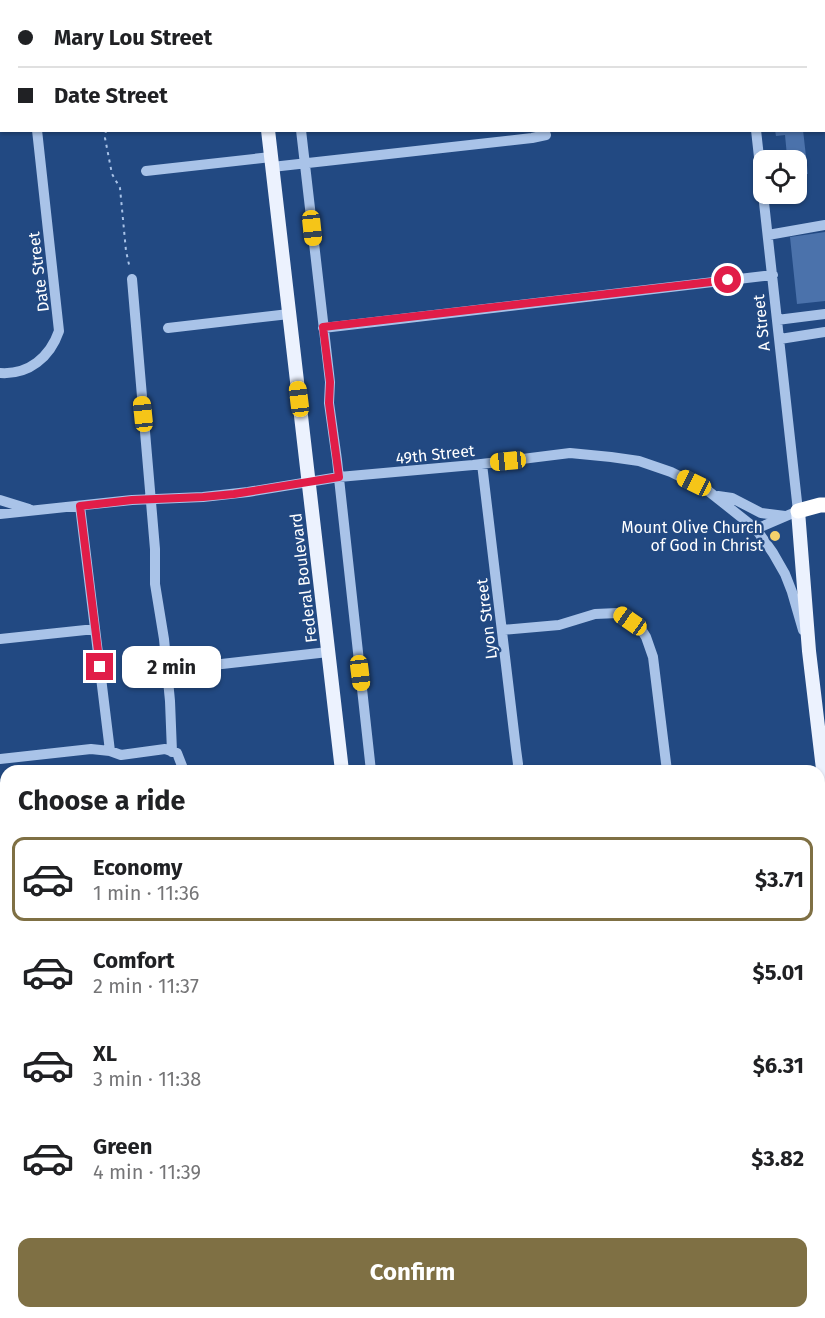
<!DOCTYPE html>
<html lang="en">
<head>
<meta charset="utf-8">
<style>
  :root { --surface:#fff; --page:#f2f2f2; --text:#202124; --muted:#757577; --line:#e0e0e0; --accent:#7f7044 }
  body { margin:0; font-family:"Fira Sans",sans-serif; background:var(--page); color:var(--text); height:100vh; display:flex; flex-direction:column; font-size:22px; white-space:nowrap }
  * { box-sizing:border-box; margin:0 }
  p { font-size:20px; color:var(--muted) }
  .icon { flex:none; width:33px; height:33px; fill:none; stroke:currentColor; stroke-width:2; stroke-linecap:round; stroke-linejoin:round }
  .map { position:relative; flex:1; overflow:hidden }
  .sheet { position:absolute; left:0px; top:765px; width:825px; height:554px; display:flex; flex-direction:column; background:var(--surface); border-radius:18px 18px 0 0; box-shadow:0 2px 4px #0004 }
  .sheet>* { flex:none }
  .top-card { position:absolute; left:0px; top:0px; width:825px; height:132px; box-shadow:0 2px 4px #0004; display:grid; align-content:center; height:132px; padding:0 18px; background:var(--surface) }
  .buttons { position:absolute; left:753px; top:150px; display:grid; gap:12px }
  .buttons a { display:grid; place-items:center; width:54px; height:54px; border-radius:12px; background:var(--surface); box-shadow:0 2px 4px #0004; font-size:30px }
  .end { position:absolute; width:27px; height:27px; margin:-14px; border:8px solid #e11d48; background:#fff; box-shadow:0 0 0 3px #fff }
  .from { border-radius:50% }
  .bubble { position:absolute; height:42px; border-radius:12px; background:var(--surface); box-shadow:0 2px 4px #0004; font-size:20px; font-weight:700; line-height:42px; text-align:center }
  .car { position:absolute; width:18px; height:36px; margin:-18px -9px; border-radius:8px; box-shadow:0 0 4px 2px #0007; background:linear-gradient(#f5c518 24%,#345 0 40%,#f5c518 0 76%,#345 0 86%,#f5c518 0) }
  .top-card b { display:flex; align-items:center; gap:21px; height:57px; font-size:22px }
  .top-card b+b { border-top:2px solid var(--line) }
  .top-card i { width:15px; height:15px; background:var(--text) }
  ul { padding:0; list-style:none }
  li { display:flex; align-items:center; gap:18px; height:84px; margin:0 12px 9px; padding:0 6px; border:3px solid transparent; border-radius:12px }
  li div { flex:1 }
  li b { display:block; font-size:22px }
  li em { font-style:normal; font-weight:700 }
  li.current { border-color:var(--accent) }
  li>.icon { width:54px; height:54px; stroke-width:1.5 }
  h2 { padding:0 18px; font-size:27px; line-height:72px }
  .cta { display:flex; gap:12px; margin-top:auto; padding:12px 18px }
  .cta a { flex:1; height:69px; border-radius:12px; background:var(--accent); color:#fff; font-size:24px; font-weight:700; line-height:69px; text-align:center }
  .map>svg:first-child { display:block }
  .building { fill:#4b72ab }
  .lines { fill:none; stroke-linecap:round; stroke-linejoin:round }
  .path { stroke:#a9c3e8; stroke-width:2; stroke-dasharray:3 4.5; stroke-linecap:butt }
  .minor { stroke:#a9c3e8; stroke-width:10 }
  .major { stroke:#ecf2fe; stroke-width:14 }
  .highway { stroke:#fff; stroke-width:15 }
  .route { stroke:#e11d48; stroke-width:8 }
  .poi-dot { fill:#f4d16b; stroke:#224982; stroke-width:2 }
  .labels { text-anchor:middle; stroke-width:4.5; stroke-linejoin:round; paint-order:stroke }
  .street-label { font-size:16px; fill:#fff; stroke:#224982 }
  .poi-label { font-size:16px; fill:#fff; stroke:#224982; text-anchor:end }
</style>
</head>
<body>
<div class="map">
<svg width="825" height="1318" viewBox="0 0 825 1318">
  <rect width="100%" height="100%" fill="#224982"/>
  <path class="building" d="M775 130H803L808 174 796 175V160H781V156H787L785 135 776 136Z
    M825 232V301L797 304 790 237Z
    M0 779H4L6 793V860L0 861Z"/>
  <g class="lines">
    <path class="path" d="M106 130 105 138 112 174 120 188 126 251 130 269
      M0 783 6 782"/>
    <path class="minor" d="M22 0V2
      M95 0 96 2
      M630 0 631 2
      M741 0V2
      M416 2 429 0
      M597 2V0
      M301 130 330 382 329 403 337 460 371 771
      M756 130 798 511 756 529
      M272 167 532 138 546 135
      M146 171 271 157
      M768 235 825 225
      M132 279 155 549V584L164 639 170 701 172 752
      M777 320 825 314
      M168 328 289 314
      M323 328 773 275
      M780 339 825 332
      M0 373C29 375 50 357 59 331L37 130
      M482 464 516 749 518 764 517 771
      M718 496 732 498 761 513 785 516
      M0 500 29 509
      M80 506 110 751
      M0 514 132 500 203 497 248 492 339 477 473 465 570 453 611 457 639 461 671 472 707 490 756 529 773 553 785 574 792 592 803 630
      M502 630 559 625 595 614 618 613 641 629 646 637 653 657 667 771
      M0 639 95 629
      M204 666 328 652
      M0 759 91 749 110 751 121 755 165 749 177 753 184 771
      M0 1143 6 1140
      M0 1291 6 1290
      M135 1312 169 1318
      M280 1312 281 1318
      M307 1312 309 1318
      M552 1312 575 1318
      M400 1318 415 1316
      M463 1318 489 1317 528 1312
      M760 1318V1312"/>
    <path class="major" d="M252 0 253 2
      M268 130 342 771
      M798 511 809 651 825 786
      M819 984 825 983
      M0 1092 6 1089
      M414 1312 416 1318"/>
    <path class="highway" d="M798 511 820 505H825
      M822 1318 825 1278"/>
  </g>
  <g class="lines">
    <path class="route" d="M100 667 80 506 132 500 203 497 234 494 339 477 329 403 330 382 323 327 728 280"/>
  </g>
  <circle class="poi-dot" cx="775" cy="536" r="6"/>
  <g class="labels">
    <g class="street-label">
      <text transform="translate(38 272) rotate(-97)" y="6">Date Street</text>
      <text transform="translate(761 323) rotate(-96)" y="6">A Street</text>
      <text transform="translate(435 454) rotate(-6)" y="6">49th Street</text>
      <text transform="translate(303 578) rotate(-97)" y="6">Federal Boulevard</text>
      <text transform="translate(486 619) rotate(-97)" y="6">Lyon Street</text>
    </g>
    <g class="poi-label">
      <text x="763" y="533">Mount Olive Church<tspan x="763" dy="18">of God in Christ</tspan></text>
    </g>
  </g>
</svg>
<div class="buttons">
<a><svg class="icon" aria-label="locate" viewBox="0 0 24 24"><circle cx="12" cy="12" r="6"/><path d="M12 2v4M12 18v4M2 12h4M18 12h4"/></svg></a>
</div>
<i class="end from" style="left:728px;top:280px"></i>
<i class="end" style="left:100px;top:667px"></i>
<div class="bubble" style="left:122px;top:646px;width:99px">2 min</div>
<i class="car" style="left:312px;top:228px;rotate:174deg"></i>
<i class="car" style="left:299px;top:399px;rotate:353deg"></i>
<i class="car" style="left:143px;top:414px;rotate:354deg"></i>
<i class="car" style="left:508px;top:461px;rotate:264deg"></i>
<i class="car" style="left:694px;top:483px;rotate:296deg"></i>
<i class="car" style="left:630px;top:621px;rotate:305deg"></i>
<i class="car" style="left:360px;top:673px;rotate:173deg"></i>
<div class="top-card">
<b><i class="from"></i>Mary Lou Street</b>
<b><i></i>Date Street</b>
</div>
<section class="sheet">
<h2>Choose a ride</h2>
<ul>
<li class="current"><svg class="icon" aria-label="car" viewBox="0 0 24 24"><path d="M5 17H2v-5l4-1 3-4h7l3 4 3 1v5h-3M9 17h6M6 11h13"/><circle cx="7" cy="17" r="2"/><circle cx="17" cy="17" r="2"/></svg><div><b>Economy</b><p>1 min · 11:36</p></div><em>$3.71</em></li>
<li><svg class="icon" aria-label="car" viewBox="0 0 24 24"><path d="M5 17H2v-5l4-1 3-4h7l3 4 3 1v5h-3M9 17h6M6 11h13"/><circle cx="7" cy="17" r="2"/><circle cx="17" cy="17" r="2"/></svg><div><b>Comfort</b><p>2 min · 11:37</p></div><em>$5.01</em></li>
<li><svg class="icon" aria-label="car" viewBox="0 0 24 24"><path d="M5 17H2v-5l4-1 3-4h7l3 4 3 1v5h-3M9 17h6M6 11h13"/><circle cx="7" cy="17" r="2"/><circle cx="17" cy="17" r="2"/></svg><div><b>XL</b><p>3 min · 11:38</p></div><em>$6.31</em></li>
<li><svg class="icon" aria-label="car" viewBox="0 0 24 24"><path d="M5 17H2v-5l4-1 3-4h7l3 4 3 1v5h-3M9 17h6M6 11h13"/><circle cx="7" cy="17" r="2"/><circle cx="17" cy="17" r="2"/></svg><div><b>Green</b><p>4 min · 11:39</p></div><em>$3.82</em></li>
</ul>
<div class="cta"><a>Confirm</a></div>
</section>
</div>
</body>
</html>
